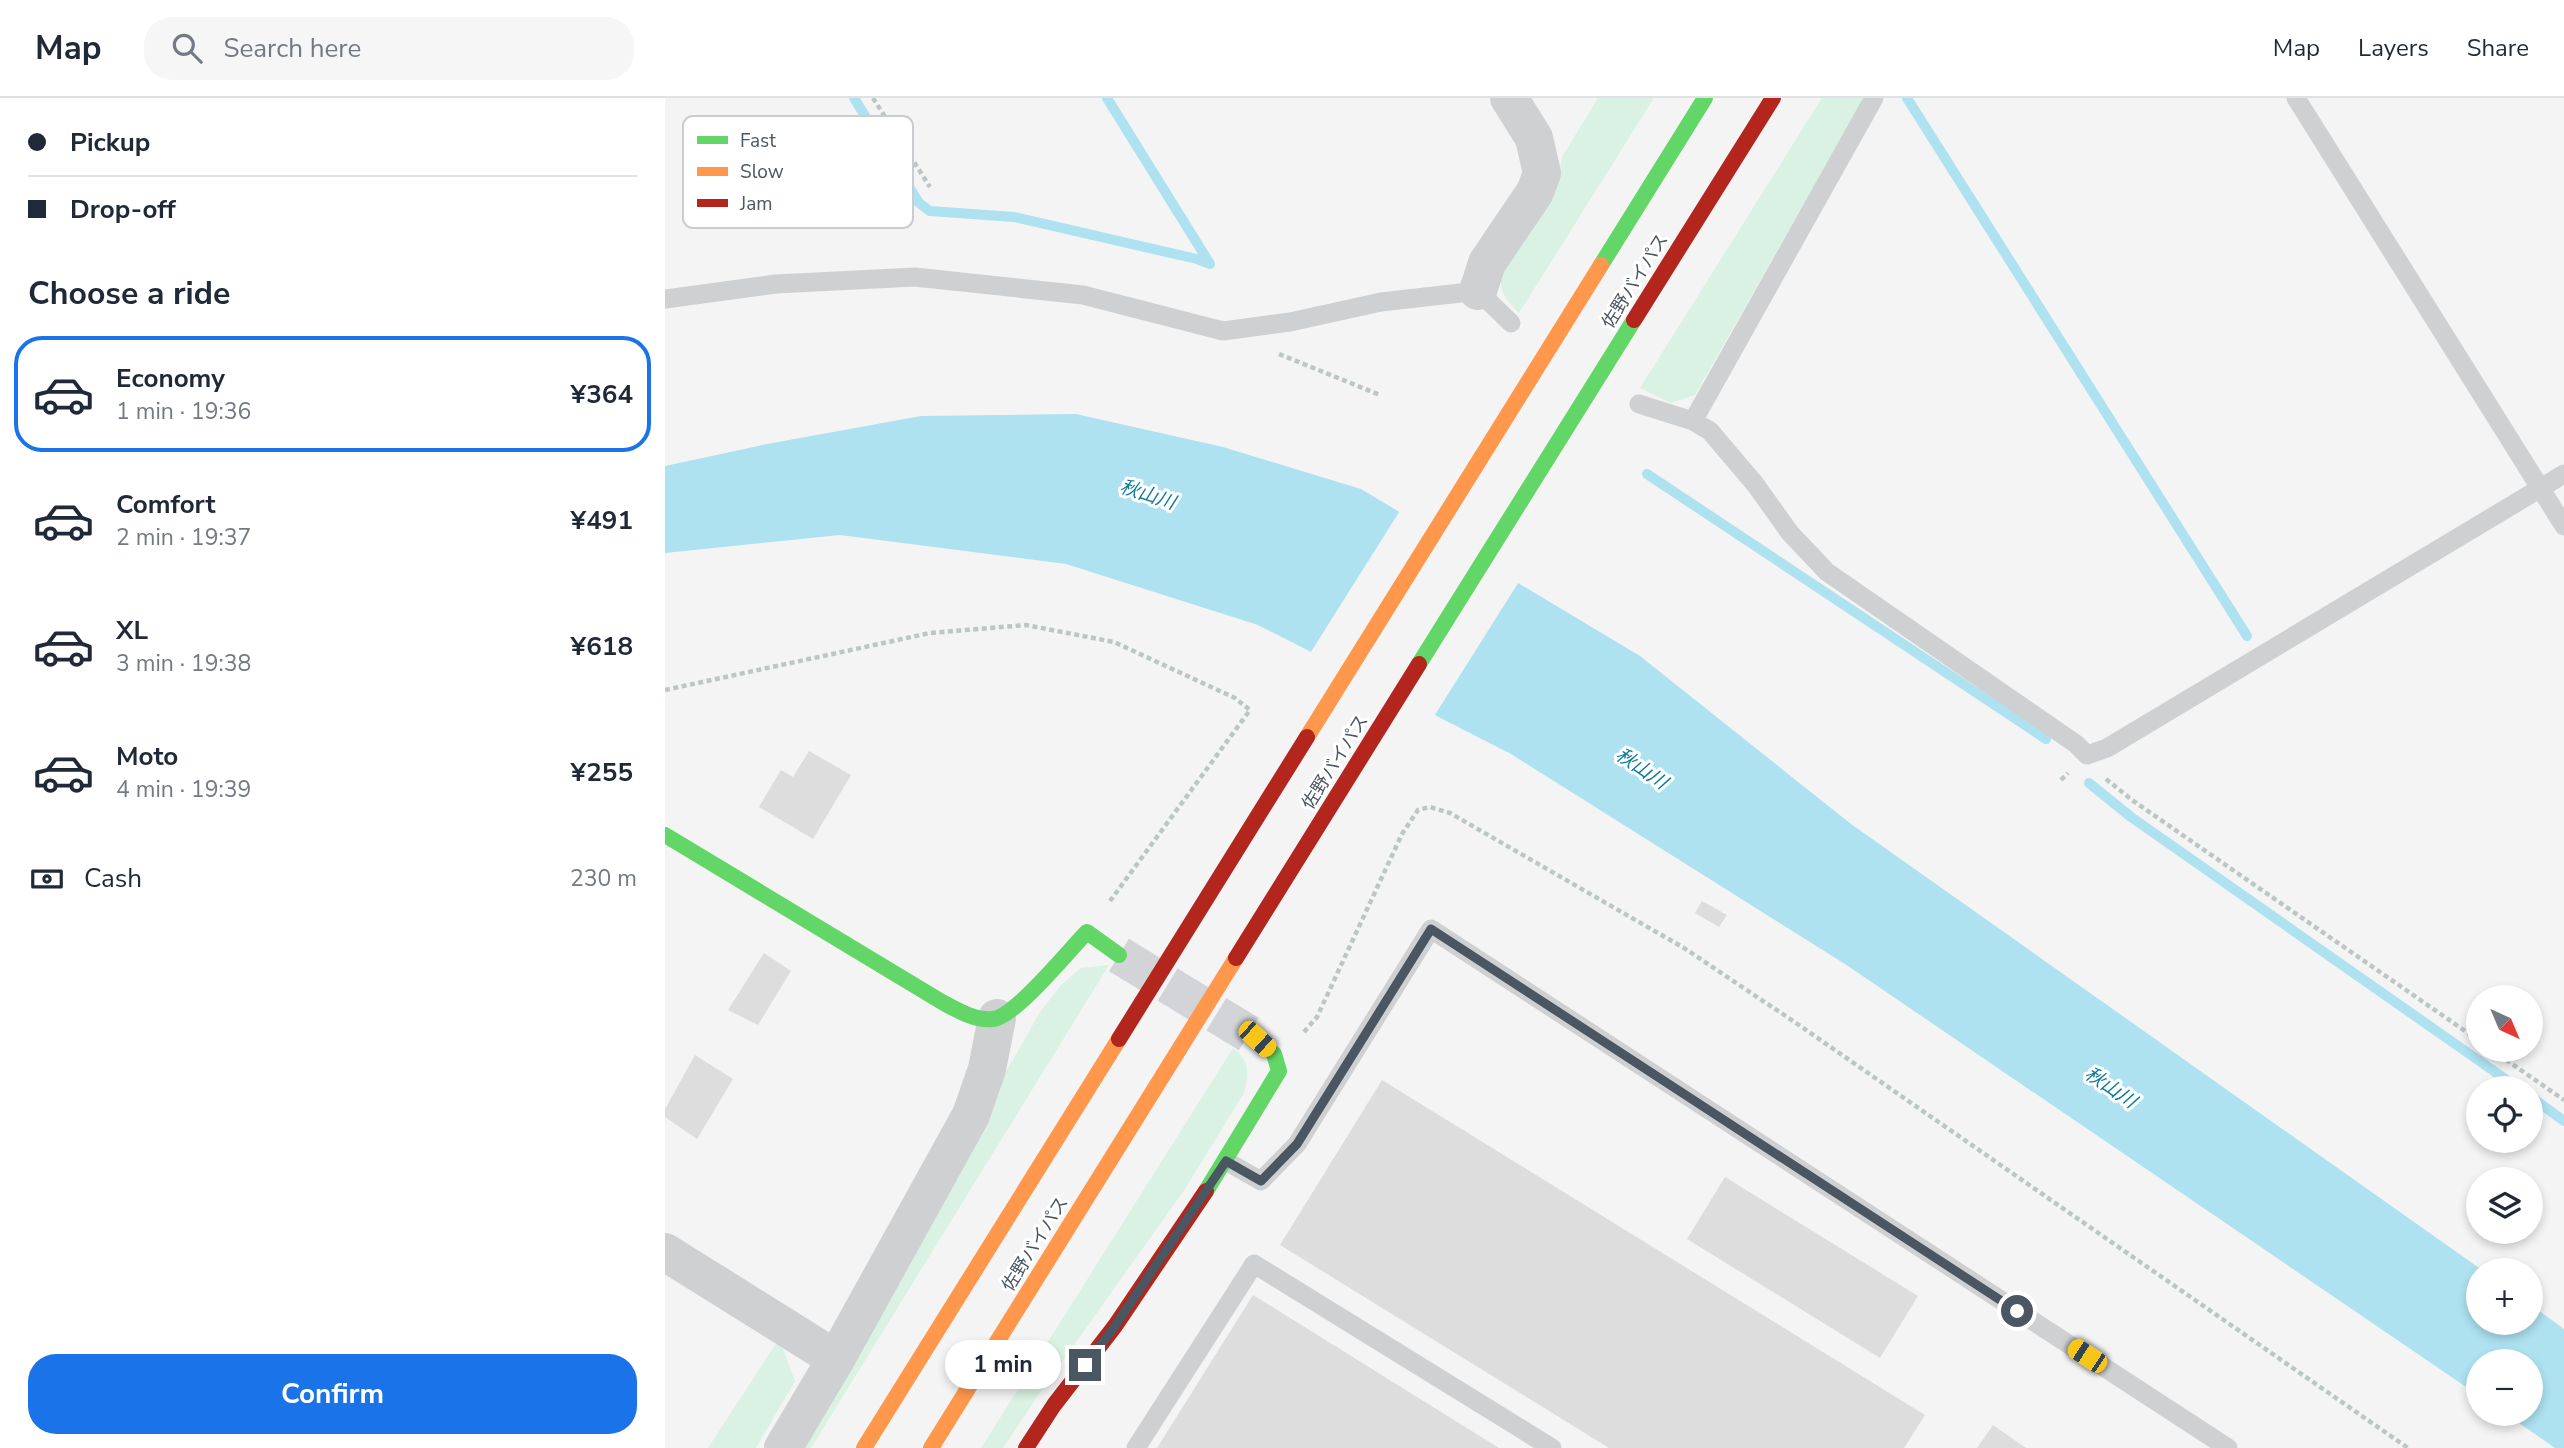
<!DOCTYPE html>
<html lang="en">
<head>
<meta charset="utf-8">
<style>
  :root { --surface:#fff; --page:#f6f6f7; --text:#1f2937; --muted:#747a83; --line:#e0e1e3; --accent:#1a73e8 }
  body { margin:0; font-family:"Nunito Sans","Noto Sans JP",sans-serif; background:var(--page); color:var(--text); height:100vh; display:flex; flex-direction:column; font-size:26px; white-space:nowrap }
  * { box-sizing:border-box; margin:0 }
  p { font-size:23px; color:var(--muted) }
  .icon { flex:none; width:38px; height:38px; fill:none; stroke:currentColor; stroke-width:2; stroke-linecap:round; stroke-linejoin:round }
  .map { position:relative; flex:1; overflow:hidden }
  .details { display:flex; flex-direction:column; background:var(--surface); width:665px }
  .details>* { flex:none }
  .top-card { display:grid; align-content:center; height:154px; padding:0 28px; background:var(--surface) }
  .needle { width:46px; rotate:136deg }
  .controls { position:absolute; left:1801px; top:887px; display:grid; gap:14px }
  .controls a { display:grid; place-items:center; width:77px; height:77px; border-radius:50%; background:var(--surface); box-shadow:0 4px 10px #0003; font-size:35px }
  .end { position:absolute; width:32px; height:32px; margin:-16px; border:9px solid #4a5661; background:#fff; box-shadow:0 0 0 4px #fff }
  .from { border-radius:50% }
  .bubble { position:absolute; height:49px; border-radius:24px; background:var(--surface); box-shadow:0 4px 10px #0003; font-size:23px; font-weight:700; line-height:49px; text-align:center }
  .car { position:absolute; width:21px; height:42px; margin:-21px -10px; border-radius:9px; box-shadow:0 0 5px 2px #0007; background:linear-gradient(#f5c518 24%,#345 0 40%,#f5c518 0 76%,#345 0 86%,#f5c518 0) }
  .top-card b { display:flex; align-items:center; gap:24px; height:66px; font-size:26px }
  .top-card b+b { border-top:2px solid var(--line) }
  .top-card i { width:18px; height:18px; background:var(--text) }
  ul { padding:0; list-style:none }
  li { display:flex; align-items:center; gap:21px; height:116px; margin:0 14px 10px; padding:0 14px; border:4px solid transparent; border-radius:28px }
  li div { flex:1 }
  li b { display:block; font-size:26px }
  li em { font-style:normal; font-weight:700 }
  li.active { border-color:var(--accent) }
  li>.icon { width:63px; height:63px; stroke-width:1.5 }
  h2 { padding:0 28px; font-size:32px; line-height:84px }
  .pay { display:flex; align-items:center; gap:18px; height:77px; padding:0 28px; font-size:26px }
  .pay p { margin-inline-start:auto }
  .primary-button { display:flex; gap:14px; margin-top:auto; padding:14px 28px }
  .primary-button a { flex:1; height:80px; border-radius:28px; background:var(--accent); color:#fff; font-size:28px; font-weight:700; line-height:80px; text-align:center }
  header { display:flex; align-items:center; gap:42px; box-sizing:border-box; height:98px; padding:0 35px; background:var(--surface); border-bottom:2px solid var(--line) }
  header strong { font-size:33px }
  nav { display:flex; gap:38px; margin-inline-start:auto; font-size:24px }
  .search { width:490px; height:63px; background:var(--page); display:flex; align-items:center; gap:18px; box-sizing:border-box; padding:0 24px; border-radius:28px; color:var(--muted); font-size:26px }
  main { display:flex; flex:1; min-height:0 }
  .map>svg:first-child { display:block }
  .green { fill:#d9f2e3 }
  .water { fill:#aee2f0 }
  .pier { fill:#f4f4f4 }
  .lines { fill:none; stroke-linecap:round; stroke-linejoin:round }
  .stream { stroke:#aee2f0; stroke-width:10 }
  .building { fill:#ddddde }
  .secondary-tunnel { stroke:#d2d4d7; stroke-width:38; stroke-dasharray:38 19; stroke-linecap:butt }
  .path { stroke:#bcc7c4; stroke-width:4.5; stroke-dasharray:5 3.5; stroke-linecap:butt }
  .lane { stroke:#ced0d2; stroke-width:19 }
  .street { stroke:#ced0d2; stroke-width:38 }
  .fast { stroke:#63d668; stroke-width:16 }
  .slow { stroke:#ff974d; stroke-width:16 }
  .jam { stroke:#b3261e; stroke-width:16 }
  .route { stroke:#4a5661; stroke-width:9 }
  .labels { text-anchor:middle; stroke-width:6; stroke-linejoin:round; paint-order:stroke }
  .street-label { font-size:18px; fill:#4a5661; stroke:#fff }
  .water-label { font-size:19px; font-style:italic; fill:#0c7c9b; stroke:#fff }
  .key { fill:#fff; stroke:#c9ccd0; stroke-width:2 }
  .key-label { font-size:19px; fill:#4a5661 }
</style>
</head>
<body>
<header>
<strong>Map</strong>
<div class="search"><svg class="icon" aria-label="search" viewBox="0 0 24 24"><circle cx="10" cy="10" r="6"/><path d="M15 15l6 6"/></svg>Search here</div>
<nav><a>Map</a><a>Layers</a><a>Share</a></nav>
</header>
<main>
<section class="details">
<div class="top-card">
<b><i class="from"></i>Pickup</b>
<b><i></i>Drop-off</b>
</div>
<h2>Choose a ride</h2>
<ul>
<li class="active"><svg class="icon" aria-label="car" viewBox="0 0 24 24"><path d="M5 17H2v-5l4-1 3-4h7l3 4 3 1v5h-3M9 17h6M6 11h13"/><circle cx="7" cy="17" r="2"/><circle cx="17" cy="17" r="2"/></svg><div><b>Economy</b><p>1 min · 19:36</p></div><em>¥364</em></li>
<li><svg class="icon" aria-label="car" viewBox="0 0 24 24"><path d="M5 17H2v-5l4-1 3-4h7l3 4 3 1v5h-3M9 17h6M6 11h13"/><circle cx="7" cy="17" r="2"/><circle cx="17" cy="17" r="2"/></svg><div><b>Comfort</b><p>2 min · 19:37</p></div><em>¥491</em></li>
<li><svg class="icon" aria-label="car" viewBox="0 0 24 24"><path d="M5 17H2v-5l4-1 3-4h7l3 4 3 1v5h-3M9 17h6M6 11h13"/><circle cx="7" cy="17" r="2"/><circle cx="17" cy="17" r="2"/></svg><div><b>XL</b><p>3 min · 19:38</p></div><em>¥618</em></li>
<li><svg class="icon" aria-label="car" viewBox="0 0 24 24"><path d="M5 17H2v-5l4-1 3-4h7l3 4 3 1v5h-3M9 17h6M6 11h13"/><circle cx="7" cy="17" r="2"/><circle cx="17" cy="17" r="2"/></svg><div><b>Moto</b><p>4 min · 19:39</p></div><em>¥255</em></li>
</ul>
<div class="pay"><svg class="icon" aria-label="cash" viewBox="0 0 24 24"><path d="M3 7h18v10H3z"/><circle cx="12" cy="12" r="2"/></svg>Cash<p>230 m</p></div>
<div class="primary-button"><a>Confirm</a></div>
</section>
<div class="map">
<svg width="1899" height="1350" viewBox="0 0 1899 1350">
  <rect width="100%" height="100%" fill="#f4f4f4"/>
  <path class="green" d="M933 0H989L854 215C841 201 833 195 837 175L894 77 897 59Z
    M1157 0H1199L1030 297 1006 305 975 290Z
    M444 867 146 1350H128L375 914 396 887 416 870Z
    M568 950C585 963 584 976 579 995L520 1091 372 1299 338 1350H316Z
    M114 1241 130 1283 91 1350H43Z"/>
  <path class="water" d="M411 316 558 349 696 391 975 558 1186 726 1817 1172H1813V1225H1866V1207L1899 1231V1350H1890L1841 1316H1866V1264H1813V1297L1183 868 846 656 593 527 401 466 175 437 0 455V368L102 346 256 318Z"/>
  <path class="pier" d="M736 411 855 482 768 620 644 557Z"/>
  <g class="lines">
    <path class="stream" d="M189 0 254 105 265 113 349 119 532 161 545 166
      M442 0 545 166
      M1242 0 1582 538
      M982 376 1381 641
      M1424 685 1466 719 1853 990
      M1866 999 1899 1023"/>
  </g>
  <path class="building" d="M144 653 186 677 148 741 94 709 116 672 128 679Z
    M1037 803 1062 817 1054 829 1030 815Z
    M99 855 126 873 93 927 63 912Z
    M30 957 68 981 32 1041 0 1019V1011Z
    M717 982 1260 1317 1239 1350H944L615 1147Z
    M1060 1079 1253 1198 1215 1260 1022 1141Z
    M588 1197 834 1350H492Z
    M1328 1327 1361 1350H1312Z"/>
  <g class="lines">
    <path class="secondary-tunnel" d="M454 857 592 941"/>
    <path class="path" d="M208 0 265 89
      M614 256 715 297
      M0 592 265 535 361 527 449 544 570 600 585 612 445 803
      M1441 681 1467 702 1813 942
      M1396 682 1403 675
      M639 934 652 919 737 736 753 712 765 709 785 715 1019 850 1131 925 1743 1350
      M1827 952 1899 1002"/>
    <path class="lane" d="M1631 0 1899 428
      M0 201 111 186 250 179 418 197 558 233 625 224 716 204 813 193 846 225
      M974 306 1028 323 1045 333 1090 386 1125 435 1162 474 1411 646 1422 657 1442 650 1899 376
      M1028 323 1209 0
      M561 1063 596 1083 632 1046 766 831 1563 1350
      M471 1350 589 1166 887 1350"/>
    <path class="street" d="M813 193 822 165 870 94 877 75 869 40 844 0
      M0 1154 171 1261
      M118 1350 171 1261 306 1017 322 971 332 920"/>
    <path class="fast" d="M936 167 1040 0
      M754 566 969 222
      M0 737 277 904C292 912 310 923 328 921 350 919 404 852 422 834L454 857
      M541 1093 614 973 609 956 592 941"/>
    <path class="slow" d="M642 639 936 167
      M199 1350 454 941
      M266 1350 571 860"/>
    <path class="jam" d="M969 222 1108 0
      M571 860 754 566
      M454 941 642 639
      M361 1350 389 1307 450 1228 541 1093"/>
  </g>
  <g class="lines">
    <path class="route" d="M420 1267 450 1228 561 1063 596 1083 632 1046 766 831 1352 1213"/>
  </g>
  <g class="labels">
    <g class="street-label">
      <text transform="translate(970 183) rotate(-58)" y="6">佐野バイパス</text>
      <text transform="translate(670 664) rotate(-58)" y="6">佐野バイパス</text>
      <text transform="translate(370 1146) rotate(-58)" y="6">佐野バイパス</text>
    </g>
    <g class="water-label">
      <text transform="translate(483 396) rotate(18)" y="7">秋山川</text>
      <text transform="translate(977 670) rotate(34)" y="7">秋山川</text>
      <text transform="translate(1446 989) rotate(34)" y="7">秋山川</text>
    </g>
  </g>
  <rect x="18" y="18" width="230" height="112" rx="10" class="key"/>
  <rect x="32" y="38" width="31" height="8" fill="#63d668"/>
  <rect x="32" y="69" width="31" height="9" fill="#ff974d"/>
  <rect x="32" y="101" width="31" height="8" fill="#b3261e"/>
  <g class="key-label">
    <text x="75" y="49">Fast</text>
    <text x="75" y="80">Slow</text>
    <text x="75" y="112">Jam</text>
  </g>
</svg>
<div class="controls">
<a><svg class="needle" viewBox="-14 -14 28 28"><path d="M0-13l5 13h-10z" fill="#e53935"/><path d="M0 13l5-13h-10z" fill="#747a83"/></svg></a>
<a><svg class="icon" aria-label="locate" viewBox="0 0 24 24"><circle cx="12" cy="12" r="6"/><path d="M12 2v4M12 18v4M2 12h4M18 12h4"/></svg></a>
<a><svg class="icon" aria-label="layers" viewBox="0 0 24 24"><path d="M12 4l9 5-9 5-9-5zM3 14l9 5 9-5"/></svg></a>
<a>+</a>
<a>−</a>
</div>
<i class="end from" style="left:1352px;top:1213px"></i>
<i class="end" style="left:420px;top:1267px"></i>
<div class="bubble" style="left:280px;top:1242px;width:116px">1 min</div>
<i class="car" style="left:592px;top:941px;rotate:132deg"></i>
<i class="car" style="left:1422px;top:1258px;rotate:303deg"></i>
</div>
</main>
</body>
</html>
